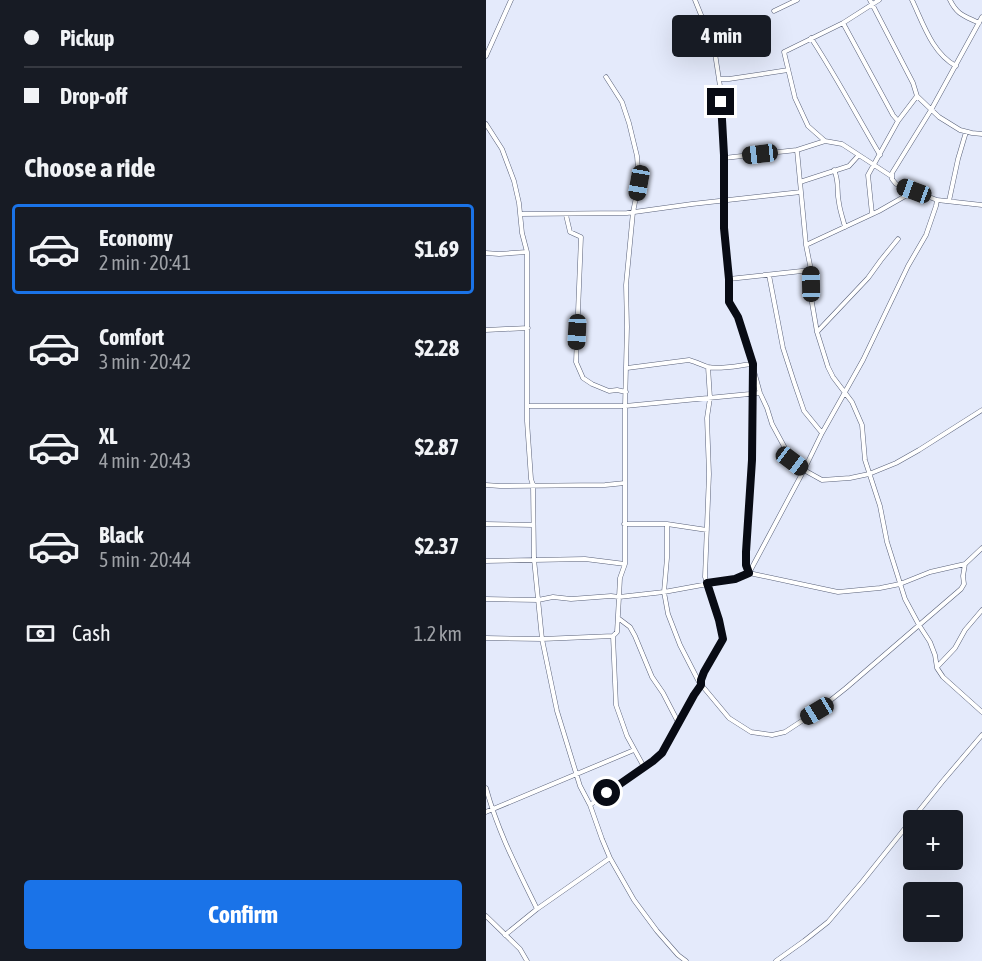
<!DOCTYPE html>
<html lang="en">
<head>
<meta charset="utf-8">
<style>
  :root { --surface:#171b24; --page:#242831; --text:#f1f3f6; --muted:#9ea1a6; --line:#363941; --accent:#1a73e8 }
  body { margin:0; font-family:"Asap Condensed",sans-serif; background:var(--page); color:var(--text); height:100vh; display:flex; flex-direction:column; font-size:22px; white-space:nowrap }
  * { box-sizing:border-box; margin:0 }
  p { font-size:20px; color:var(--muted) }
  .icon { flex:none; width:33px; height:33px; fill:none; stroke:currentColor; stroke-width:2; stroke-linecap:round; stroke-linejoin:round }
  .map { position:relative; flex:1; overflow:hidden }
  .side { display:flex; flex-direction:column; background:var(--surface); width:486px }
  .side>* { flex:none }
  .hud { display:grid; align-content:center; height:132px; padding:0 24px; background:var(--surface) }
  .fabs { position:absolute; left:417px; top:810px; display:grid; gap:12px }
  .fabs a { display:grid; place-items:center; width:60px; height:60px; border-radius:6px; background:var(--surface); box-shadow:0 6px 24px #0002; font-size:30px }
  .end { position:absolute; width:27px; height:27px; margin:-14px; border:8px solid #080b14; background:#fff; box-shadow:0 0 0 3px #fff }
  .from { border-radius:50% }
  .bubble { position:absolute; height:42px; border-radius:6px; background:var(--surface); box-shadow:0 6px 24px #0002; font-size:20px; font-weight:700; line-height:42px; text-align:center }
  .car { position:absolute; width:18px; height:36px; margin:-18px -9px; border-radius:8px; box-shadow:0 0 4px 2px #0007; background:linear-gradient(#222 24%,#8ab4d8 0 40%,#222 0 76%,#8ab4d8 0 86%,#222 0) }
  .hud b { display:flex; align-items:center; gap:21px; height:57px; font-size:22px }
  .hud b+b { border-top:2px solid var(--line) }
  .hud i { width:15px; height:15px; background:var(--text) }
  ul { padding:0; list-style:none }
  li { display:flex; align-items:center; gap:18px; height:90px; margin:0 12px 9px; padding:0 12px; border:3px solid transparent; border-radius:6px }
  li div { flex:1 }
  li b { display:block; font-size:22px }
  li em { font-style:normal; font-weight:700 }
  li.on { border-color:var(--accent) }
  li>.icon { width:54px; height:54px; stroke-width:1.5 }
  h2 { padding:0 24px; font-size:27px; line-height:72px }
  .pay { display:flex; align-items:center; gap:15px; height:66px; padding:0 24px; font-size:22px }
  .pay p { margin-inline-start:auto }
  .button { display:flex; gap:12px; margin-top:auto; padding:12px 24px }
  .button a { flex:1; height:69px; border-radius:6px; background:var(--accent); color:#fff; font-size:24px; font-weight:700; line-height:69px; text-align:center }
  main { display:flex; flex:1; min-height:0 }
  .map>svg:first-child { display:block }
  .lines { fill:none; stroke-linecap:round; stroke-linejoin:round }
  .minor-casing { stroke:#596179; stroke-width:5 }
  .minor { stroke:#fff; stroke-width:4 }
  .route { stroke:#080b14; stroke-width:8 }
</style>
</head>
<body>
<main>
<section class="side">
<div class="hud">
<b><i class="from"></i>Pickup</b>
<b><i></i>Drop-off</b>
</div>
<h2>Choose a ride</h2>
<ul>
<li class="on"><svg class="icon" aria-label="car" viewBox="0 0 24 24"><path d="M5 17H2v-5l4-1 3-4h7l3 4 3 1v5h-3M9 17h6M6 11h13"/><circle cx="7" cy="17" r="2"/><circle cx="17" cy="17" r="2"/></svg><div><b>Economy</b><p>2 min · 20:41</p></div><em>$1.69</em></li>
<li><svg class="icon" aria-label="car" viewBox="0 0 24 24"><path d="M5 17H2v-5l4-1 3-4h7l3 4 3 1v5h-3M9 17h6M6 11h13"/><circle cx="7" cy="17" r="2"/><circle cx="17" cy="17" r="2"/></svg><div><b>Comfort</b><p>3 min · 20:42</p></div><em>$2.28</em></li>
<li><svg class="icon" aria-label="car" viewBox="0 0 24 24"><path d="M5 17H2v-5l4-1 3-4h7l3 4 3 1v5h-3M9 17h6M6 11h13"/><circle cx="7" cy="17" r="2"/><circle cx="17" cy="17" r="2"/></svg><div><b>XL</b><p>4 min · 20:43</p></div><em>$2.87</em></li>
<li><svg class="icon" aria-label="car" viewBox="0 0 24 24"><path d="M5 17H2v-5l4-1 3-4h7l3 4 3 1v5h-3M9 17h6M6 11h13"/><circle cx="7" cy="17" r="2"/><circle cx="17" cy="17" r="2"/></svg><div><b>Black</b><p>5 min · 20:44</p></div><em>$2.37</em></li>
</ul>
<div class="pay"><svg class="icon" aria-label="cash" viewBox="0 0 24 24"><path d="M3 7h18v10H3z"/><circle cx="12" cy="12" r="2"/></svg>Cash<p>1.2 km</p></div>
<div class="button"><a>Confirm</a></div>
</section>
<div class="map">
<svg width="496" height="961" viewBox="0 0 496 961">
  <rect width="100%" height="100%" fill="#e4eafb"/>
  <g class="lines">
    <g class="minor-casing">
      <path id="minor" d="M209 0 228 47 234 86 238 155V228L243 279V302L252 317 257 331 274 393 281 408 286 424 306 461 318 470 336 480 364 478 383 474 410 463 433 450 496 410
        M384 0 427 83 431 96 453 117 474 130 486 133 496 134
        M393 0 357 23 298 52 309 98 322 126 339 141 311 150 320 245 325 270V297L331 332 342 367 347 377 366 402 376 425 379 460 394 506 401 542 419 599 433 625 444 642 449 655 451 668 457 677 496 712
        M426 0C437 23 446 53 470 66
        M464 0C471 15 479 16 493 23
        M288 11 311 0
        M357 23 407 115 412 121
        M325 38C350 76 371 116 394 155
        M0 56 25 0
        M120 77 136 102 143 123 151 156 153 183 147 212 140 285 141 327 139 406 274 393
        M233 79H243L302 70
        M0 124 16 149 28 181 33 203 36 233 41 252V421L45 479 47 485 48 559 56 639 71 711 94 786 104 805 116 839 124 858 148 900 171 931 192 955 200 961
        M339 141 356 144 405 176
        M238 158 311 150
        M348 170C354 183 350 190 353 203 354 211 357 219 359 227
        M314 182 363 166 372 156
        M451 200 496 205
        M463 201 472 159 480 132
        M34 214 141 213 206 204 315 192
        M386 214 382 175 412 121 431 96
        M80 215 84 232 95 237 90 362 97 378 106 384 123 391 131 390 140 392
        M320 245 393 211 428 191
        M0 253 13 254 41 252
        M283 275 297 348 308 382 318 411 336 433
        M243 279 325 270
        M0 330 42 328
        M331 332 382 278 395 260 412 239
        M141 368 203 360C210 362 216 365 222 367 234 370 254 365 267 364L266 460 260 552V565L263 573 352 592 394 588 414 584 444 572 479 564 496 548
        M0 485 14 486 119 485 139 483
        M0 524 47 525
        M138 524H181V558L178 592 182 614 194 645 213 682 243 718 265 732 286 735 299 732 331 711 360 688 475 589 478 584 477 576 479 564
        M181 524 221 530
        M0 561 99 559 139 564
        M0 599 52 600 67 597 85 599 125 596 133 597 134 578 139 564V406H41
        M132 618 144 627 149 636 166 677 177 693 192 722
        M127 636 130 705 141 736 158 767
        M0 638 56 639 127 636 131 632 133 597 178 592 249 579 263 573 318 470 336 433 377 360 422 266 440 235 450 206 451 200 410 184 406 179V173L445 110 496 17
        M451 667 469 648 479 630 496 610
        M0 788C12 832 31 868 51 909
        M104 805 167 761 176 753 208 695 215 685V680L218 672 237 639 233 620 219 577 223 474 221 418 224 398 222 367
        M0 812 148 750
        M0 916 34 949 41 961
        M19 935 51 909 124 858
        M290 961 318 941 342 922 376 882 456 782 496 735"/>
    </g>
    <use href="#minor" class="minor"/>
  </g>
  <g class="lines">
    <path class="route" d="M121 793 167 761 176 753 208 695 215 685V680L218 672 237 639 233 620 221 583 249 579 263 573 260 565V552L266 460 267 364 252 317 243 302V279L238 228V155L235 102"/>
  </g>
</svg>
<div class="fabs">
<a>+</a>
<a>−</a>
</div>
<i class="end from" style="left:121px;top:793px"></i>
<i class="end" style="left:235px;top:102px"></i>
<div class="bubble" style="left:186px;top:15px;width:99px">4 min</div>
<i class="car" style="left:274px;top:154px;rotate:263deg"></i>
<i class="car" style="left:153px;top:183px;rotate:190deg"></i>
<i class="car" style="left:428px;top:191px;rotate:290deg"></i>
<i class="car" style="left:325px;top:284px;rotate:359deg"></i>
<i class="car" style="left:91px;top:332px;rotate:183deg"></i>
<i class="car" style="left:306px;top:461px;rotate:127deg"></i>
<i class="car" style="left:331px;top:711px;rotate:239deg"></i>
</div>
</main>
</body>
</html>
